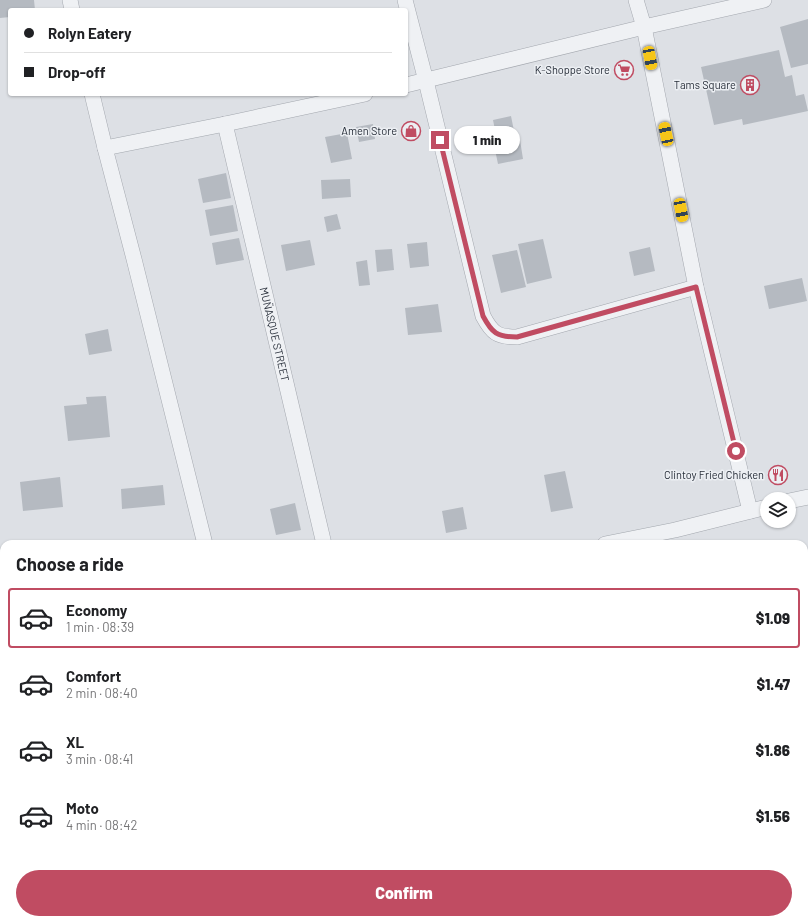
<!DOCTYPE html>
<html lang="en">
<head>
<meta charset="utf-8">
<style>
  :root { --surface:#fff; --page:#f6f6f6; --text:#202124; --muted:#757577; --line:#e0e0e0; --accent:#c04c62 }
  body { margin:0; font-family:Barlow,sans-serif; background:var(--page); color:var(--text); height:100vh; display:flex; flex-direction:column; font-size:15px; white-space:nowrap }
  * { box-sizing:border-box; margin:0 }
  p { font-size:13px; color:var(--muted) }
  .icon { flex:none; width:22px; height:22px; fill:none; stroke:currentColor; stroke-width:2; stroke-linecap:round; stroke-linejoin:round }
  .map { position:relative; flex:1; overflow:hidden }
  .sheet { position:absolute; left:0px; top:540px; width:808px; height:384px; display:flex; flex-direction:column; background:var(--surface); border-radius:12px 12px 0 0; box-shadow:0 1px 3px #0004 }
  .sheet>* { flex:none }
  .guide { position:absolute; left:8px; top:8px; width:400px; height:88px; border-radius:4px; box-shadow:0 1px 3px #0004; display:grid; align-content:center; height:88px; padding:0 16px; background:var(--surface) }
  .tools { position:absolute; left:760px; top:492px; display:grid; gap:8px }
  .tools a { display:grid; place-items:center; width:36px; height:36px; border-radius:50%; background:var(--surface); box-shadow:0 1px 3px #0004; font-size:20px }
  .end { position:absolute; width:18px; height:18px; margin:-9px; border:5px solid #c04c62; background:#fff; box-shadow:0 0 0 2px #fff }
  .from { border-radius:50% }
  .bubble { position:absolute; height:28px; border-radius:14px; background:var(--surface); box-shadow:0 1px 3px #0004; font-size:13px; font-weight:800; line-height:28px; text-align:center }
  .car { position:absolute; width:12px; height:24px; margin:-12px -6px; border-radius:5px; box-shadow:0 0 3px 1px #0007; background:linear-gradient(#f5c518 24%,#345 0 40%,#f5c518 0 76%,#345 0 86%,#f5c518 0) }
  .guide b { display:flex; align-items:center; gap:14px; height:38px; font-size:15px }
  .guide b+b { border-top:1px solid var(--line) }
  .guide i { width:10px; height:10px; background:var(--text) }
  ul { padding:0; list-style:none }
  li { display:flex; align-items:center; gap:12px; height:60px; margin:0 8px 6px; padding:0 8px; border:2px solid transparent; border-radius:4px }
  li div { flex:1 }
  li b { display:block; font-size:15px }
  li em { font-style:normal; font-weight:800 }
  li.selected { border-color:var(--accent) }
  li>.icon { width:36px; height:36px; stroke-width:1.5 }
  h2 { padding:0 16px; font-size:18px; line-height:48px }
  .cta { display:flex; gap:8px; margin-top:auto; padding:8px 16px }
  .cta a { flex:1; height:46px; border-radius:24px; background:var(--accent); color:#fff; font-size:16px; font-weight:800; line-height:46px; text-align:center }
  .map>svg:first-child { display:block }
  .building { fill:#b5bac1 }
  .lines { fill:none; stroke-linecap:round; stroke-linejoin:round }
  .minor-casing { stroke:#a3a7ae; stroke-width:16 }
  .minor { stroke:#eff1f4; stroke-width:15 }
  .route { stroke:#c04c62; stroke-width:5 }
  .labels { text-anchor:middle; stroke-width:3; stroke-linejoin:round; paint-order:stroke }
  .poi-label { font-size:11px; fill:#282f3a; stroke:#eceff3; text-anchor:end }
  .street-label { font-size:11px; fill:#282f3a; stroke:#eceff3 }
</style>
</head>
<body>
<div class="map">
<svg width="808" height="924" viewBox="0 0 808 924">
  <rect width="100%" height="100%" fill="#dde0e5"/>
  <path class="building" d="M0 0H34L35 10H10V17L0 18Z
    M808 19V64L791 68 780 27Z
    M779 50 785 77 792 75 796 96 804 94 808 111 743 125 742 119 714 125 701 67Z
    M511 116 515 136 497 140 493 120Z
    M373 124 375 139 359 142 356 127Z
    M347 133 352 159 331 163 325 137Z
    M520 140 523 159 498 164 494 145Z
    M226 173 231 198 203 203 198 179Z
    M350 179 351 197 322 199 321 180Z
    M233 205 238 231 210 236 205 210Z
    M337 214 341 229 327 232 324 217Z
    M239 238 244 260 216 265 212 243Z
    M543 239 552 278 527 284 518 244Z
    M310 240 315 265 286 271 281 245Z
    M427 242 429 266 410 268 407 244Z
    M650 247 655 271 634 276 629 252Z
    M392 249 394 270 377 272 375 250Z
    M517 250 526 287 501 293 492 255Z
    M367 260 370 285 359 286 356 262Z
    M802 278 807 301 769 309 764 286Z
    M438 304 442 332 408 335 405 308Z
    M108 329 112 351 89 355 85 334Z
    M106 396 110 437 68 441 64 406 87 404 86 397Z
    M565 471 573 508 551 512 544 475Z
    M60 477 63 507 23 511 20 482Z
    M163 485 165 505 122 509 121 489Z
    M295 503 301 530 276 535 270 509Z
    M463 507 467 529 446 533 442 511Z
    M0 735H4V779H0Z
    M482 920H498V921L482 924Z
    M610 920H637L638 924H611Z"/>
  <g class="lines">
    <g class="minor-casing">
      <g id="minor">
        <path d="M70 0 72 10"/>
        <path d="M405 0 426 81 483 316C492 333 497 337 517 337L696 287"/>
        <path d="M636 0 644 27 696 287 750 511"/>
        <path d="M406 85 644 27 764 0"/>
        <path d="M92 94 105 148 134 259 205 544"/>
        <path id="s1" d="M225 124 324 544"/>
        <path d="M105 148 225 124 365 94"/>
        <path d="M789 501 808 497"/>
        <path d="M605 544 675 530 767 507"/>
        <path d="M0 652 4 651"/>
        <path d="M804 722 808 721"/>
        <path d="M302 920 303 924"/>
        <path d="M564 920 565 924"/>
      </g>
    </g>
    <use href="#minor" class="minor"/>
  </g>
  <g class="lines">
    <path class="route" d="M440 140 483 316C492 333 497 337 517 337L696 287 736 451"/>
  </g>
  <defs>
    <g id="supermarket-ring" transform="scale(1)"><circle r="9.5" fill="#eceff3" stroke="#c04c62" stroke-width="1.5"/><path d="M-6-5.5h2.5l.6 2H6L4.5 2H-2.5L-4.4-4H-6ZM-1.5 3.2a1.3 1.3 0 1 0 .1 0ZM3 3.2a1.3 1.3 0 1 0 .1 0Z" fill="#c04c62"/></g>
    <g id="building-ring" transform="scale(1)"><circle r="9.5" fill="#eceff3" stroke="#c04c62" stroke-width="1.5"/><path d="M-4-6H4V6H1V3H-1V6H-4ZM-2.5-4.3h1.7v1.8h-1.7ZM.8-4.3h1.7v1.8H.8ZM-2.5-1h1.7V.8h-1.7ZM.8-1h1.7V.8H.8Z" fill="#c04c62"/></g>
    <g id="shop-ring" transform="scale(1)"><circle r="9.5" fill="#eceff3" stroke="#c04c62" stroke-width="1.5"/><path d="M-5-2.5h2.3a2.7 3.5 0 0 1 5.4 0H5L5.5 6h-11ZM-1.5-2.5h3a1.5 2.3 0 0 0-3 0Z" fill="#c04c62"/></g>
    <g id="restaurant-ring" transform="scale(1)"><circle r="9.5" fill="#eceff3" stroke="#c04c62" stroke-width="1.5"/><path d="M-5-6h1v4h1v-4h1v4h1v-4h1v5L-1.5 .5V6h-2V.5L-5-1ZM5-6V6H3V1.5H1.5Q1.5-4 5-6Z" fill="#c04c62"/></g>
  </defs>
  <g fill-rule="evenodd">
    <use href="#supermarket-ring" x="624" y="70"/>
    <use href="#building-ring" x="750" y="85"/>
    <use href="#shop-ring" x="411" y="131"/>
    <use href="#restaurant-ring" x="778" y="475"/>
  </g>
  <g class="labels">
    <g class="poi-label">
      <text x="610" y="74">K-Shoppe Store</text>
      <text x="736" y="89">Tams Square</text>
      <text x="397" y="135">Amen Store</text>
      <text x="764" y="479">Clintoy Fried Chicken</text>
    </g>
    <g class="street-label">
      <text dy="4" stroke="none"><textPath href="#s1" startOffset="216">MUÑASQUE STREET</textPath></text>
    </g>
  </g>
</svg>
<div class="tools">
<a><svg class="icon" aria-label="layers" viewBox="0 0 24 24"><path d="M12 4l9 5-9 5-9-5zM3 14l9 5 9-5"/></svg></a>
</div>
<i class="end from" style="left:736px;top:451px"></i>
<i class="end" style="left:440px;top:140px"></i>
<div class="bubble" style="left:454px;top:126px;width:66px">1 min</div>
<i class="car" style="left:650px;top:58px;rotate:169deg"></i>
<i class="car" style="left:666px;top:134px;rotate:348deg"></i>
<i class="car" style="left:681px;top:210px;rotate:169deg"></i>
<div class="guide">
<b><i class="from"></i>Rolyn Eatery</b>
<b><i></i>Drop-off</b>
</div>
<section class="sheet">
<h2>Choose a ride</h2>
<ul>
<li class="selected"><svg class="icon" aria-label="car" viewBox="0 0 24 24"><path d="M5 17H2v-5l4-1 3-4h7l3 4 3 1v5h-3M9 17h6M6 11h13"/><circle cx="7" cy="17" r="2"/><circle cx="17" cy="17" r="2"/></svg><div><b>Economy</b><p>1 min · 08:39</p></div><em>$1.09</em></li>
<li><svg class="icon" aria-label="car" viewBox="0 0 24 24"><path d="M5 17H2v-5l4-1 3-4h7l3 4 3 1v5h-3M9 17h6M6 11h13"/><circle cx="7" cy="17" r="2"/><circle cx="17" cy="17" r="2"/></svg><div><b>Comfort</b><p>2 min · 08:40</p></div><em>$1.47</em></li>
<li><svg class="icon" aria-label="car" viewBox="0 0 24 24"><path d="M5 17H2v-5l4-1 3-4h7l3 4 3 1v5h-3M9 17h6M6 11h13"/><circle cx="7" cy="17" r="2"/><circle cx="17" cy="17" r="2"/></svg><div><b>XL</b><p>3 min · 08:41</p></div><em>$1.86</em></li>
<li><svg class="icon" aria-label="car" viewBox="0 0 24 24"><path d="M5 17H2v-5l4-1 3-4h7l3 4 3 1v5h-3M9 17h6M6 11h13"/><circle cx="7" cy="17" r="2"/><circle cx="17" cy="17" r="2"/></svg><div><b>Moto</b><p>4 min · 08:42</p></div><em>$1.56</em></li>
</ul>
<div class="cta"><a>Confirm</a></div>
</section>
</div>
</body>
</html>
